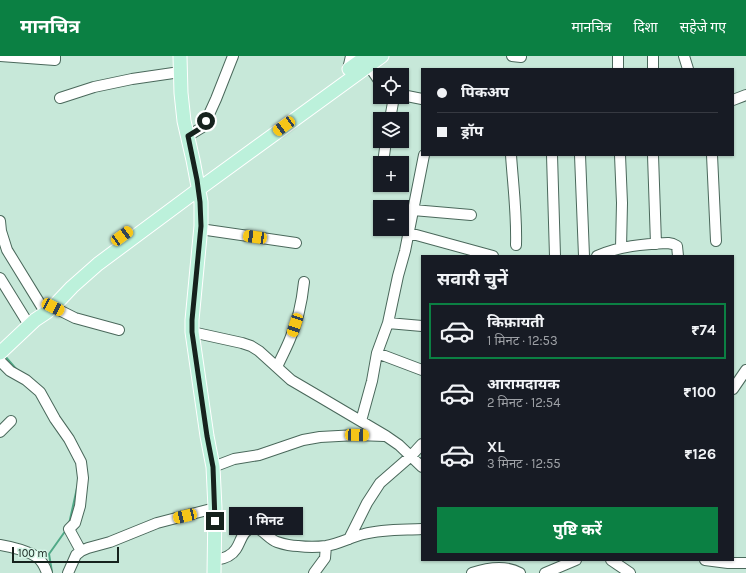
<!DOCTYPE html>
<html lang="hi">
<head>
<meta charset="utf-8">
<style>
  :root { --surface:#171b24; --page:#20242c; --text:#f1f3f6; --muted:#9ea1a6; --line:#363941; --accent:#0b8043 }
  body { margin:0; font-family:Karla,"Noto Sans Devanagari",sans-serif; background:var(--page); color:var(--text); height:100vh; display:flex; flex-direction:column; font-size:15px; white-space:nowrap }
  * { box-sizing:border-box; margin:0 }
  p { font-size:13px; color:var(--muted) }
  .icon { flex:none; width:22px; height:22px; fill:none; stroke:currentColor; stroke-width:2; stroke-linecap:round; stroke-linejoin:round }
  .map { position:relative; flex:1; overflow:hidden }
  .panel { position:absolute; left:421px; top:199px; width:313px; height:306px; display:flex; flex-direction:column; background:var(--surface); border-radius:0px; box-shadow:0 1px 3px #0004 }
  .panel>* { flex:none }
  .banner { position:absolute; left:421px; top:12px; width:313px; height:88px; border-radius:0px; box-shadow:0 1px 3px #0004; display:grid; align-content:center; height:88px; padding:0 16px; background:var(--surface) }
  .fabs { position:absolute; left:373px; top:12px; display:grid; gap:8px }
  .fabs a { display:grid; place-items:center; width:36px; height:36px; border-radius:0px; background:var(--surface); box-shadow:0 1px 3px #0004; font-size:20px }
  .scale { position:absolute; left:12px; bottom:10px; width:107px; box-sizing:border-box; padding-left:4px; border:2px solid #16221d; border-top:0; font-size:11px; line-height:14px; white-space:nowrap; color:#16221d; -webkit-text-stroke:3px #d4f5e6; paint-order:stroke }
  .end { position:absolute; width:18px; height:18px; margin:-9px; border:5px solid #16221d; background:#fff; box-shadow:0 0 0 2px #fff }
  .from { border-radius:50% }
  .bubble { position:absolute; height:28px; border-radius:0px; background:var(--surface); box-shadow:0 1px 3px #0004; font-size:13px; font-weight:700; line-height:28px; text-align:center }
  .car { position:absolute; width:12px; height:24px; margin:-12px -6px; border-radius:5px; box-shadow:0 0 3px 1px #0007; background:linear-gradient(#f5c518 24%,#345 0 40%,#f5c518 0 76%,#345 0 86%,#f5c518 0) }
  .banner b { display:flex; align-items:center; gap:14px; height:38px; font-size:15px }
  .banner b+b { border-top:1px solid var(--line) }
  .banner i { width:10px; height:10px; background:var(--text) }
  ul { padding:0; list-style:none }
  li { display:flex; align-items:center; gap:12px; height:56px; margin:0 8px 6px; padding:0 8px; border:2px solid transparent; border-radius:0px }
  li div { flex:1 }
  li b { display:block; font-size:15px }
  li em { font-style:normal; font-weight:700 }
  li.active { border-color:var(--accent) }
  li>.icon { width:36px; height:36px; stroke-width:1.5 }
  h2 { padding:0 16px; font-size:18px; line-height:48px }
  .primary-button { display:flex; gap:8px; margin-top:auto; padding:8px 16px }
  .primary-button a { flex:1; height:46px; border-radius:0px; background:var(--accent); color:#fff; font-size:16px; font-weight:700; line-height:46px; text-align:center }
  header { display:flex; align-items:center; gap:24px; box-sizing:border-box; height:56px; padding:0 20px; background:var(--accent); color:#fff }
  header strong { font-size:19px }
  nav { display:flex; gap:22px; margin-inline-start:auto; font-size:14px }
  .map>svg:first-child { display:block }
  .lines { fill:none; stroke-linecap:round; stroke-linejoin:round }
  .stream { stroke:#50a987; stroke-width:2 }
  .minor-casing { stroke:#4a685b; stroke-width:12 }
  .major-casing { stroke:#fff; stroke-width:15 }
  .minor { stroke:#fff; stroke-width:10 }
  .major { stroke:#bcf1db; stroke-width:13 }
  .route { stroke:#16221d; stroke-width:5 }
</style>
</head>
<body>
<header>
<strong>मानचित्र</strong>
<nav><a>मानचित्र</a><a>दिशा</a><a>सहेजे गए</a></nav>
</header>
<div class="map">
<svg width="746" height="517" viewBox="0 0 746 517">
  <rect width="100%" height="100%" fill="#c7e8d9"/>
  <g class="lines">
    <path class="stream" d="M4 299 17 314
      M69 468 77 432
      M52 516 49 498 66 474"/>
    <g class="minor-casing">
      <path id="minor" d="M0 0 55 4V0
        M512 0 521 1
        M618 0V13
        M684 0 688 13
        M369 10 380 26
        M348 13 351 0
        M653 13V0
        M402 39 422 43
        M60 42 94 31 132 23 180 16
        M733 44 746 39
        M390 63 394 41
        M188 80 201 72 206 65 216 43 233 0
        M511 99C513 129 517 158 516 189
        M552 99 555 200
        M580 99 584 200
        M620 99 622 147 621 192
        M653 99 656 188
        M712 99 716 185
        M383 107 386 85
        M379 127 380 121
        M413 154 471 159
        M0 165 1 175 7 194 42 251 47 256
        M200 173 296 187
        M409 177 493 200
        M597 200C619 190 644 188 668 187L673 188 677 190 678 200
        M0 222 29 269
        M53 251 75 262 119 274
        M388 267 422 270
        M192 276 242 287 251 290 259 295 291 324 320 341 386 380 399 389 422 411
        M377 297 422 314
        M0 305 10 315 26 324 40 336 55 363 69 383 81 406 83 422 80 450 75 467 69 473 81 495
        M277 311C281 302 286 293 290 283 298 265 302 245 304 226
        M733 333 746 314
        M361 365 372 325 377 297 388 267 398 220 405 195 424 99
        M0 376 11 365
        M213 411 234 403 259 399 303 384 320 381 357 379 384 380
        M349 483 367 447 380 427 411 400 422 388
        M0 489C12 491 26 494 37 501 42 505 45 511 47 517
        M215 504C223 503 231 501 236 493 241 486 242 474 252 472 261 470 268 483 277 486 283 488 292 490 298 490 306 491 318 491 326 490 339 488 351 481 364 478 383 473 402 474 422 473
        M611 504 630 517
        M705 504 728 507H746
        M68 517 76 499 81 495 88 492 110 486 157 467 215 452
        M314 517 325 502 326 490
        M472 517C487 512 506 509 520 517
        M545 517 576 504"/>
    </g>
    <g class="major-casing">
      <path id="major" d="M180 0 181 37 184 65 193 104 201 146V170L192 264V276L207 380 213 411 215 452 214 517
        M349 13 367 0
        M0 297 35 264 47 256 53 251 72 231 98 208 199 133 382 0"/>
    </g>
    <use href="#minor" class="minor"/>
    <use href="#major" class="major"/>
  </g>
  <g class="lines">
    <path class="route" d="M206 65 201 72 188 80 197 124 200 146 201 170 192 264V276L207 380 213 411 215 465"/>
  </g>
</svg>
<div class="fabs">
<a><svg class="icon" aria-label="locate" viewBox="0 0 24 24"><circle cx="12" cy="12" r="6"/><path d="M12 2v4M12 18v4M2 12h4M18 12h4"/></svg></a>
<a><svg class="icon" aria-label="layers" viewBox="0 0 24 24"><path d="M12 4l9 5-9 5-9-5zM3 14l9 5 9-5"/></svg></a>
<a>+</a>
<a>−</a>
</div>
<div class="scale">100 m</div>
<i class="end from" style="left:206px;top:65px"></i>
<i class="end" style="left:215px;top:465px"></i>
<div class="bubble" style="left:229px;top:451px;width:74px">1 मिनट</div>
<i class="car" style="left:284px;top:70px;rotate:234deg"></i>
<i class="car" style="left:122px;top:180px;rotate:54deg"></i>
<i class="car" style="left:255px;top:181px;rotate:278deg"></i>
<i class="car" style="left:53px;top:251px;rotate:117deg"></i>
<i class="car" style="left:295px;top:269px;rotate:198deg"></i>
<i class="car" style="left:357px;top:379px;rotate:92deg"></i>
<i class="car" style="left:185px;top:460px;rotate:257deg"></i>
<div class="banner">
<b><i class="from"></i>पिकअप</b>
<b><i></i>ड्रॉप</b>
</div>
<section class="panel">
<h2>सवारी चुनें</h2>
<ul>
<li class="active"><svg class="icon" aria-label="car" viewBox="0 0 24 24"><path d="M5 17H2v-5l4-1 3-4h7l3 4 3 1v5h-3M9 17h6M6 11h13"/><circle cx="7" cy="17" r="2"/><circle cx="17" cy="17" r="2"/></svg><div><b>किफ़ायती</b><p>1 मिनट · 12:53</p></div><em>₹74</em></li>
<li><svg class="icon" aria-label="car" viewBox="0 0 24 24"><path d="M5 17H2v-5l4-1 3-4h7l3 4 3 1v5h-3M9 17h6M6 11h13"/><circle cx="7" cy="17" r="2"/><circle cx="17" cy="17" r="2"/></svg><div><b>आरामदायक</b><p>2 मिनट · 12:54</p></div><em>₹100</em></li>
<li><svg class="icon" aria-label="car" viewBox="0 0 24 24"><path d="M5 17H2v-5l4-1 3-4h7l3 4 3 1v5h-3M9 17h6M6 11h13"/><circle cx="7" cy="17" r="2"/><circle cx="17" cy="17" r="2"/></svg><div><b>XL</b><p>3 मिनट · 12:55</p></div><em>₹126</em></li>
</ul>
<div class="primary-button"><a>पुष्टि करें</a></div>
</section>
</div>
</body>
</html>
